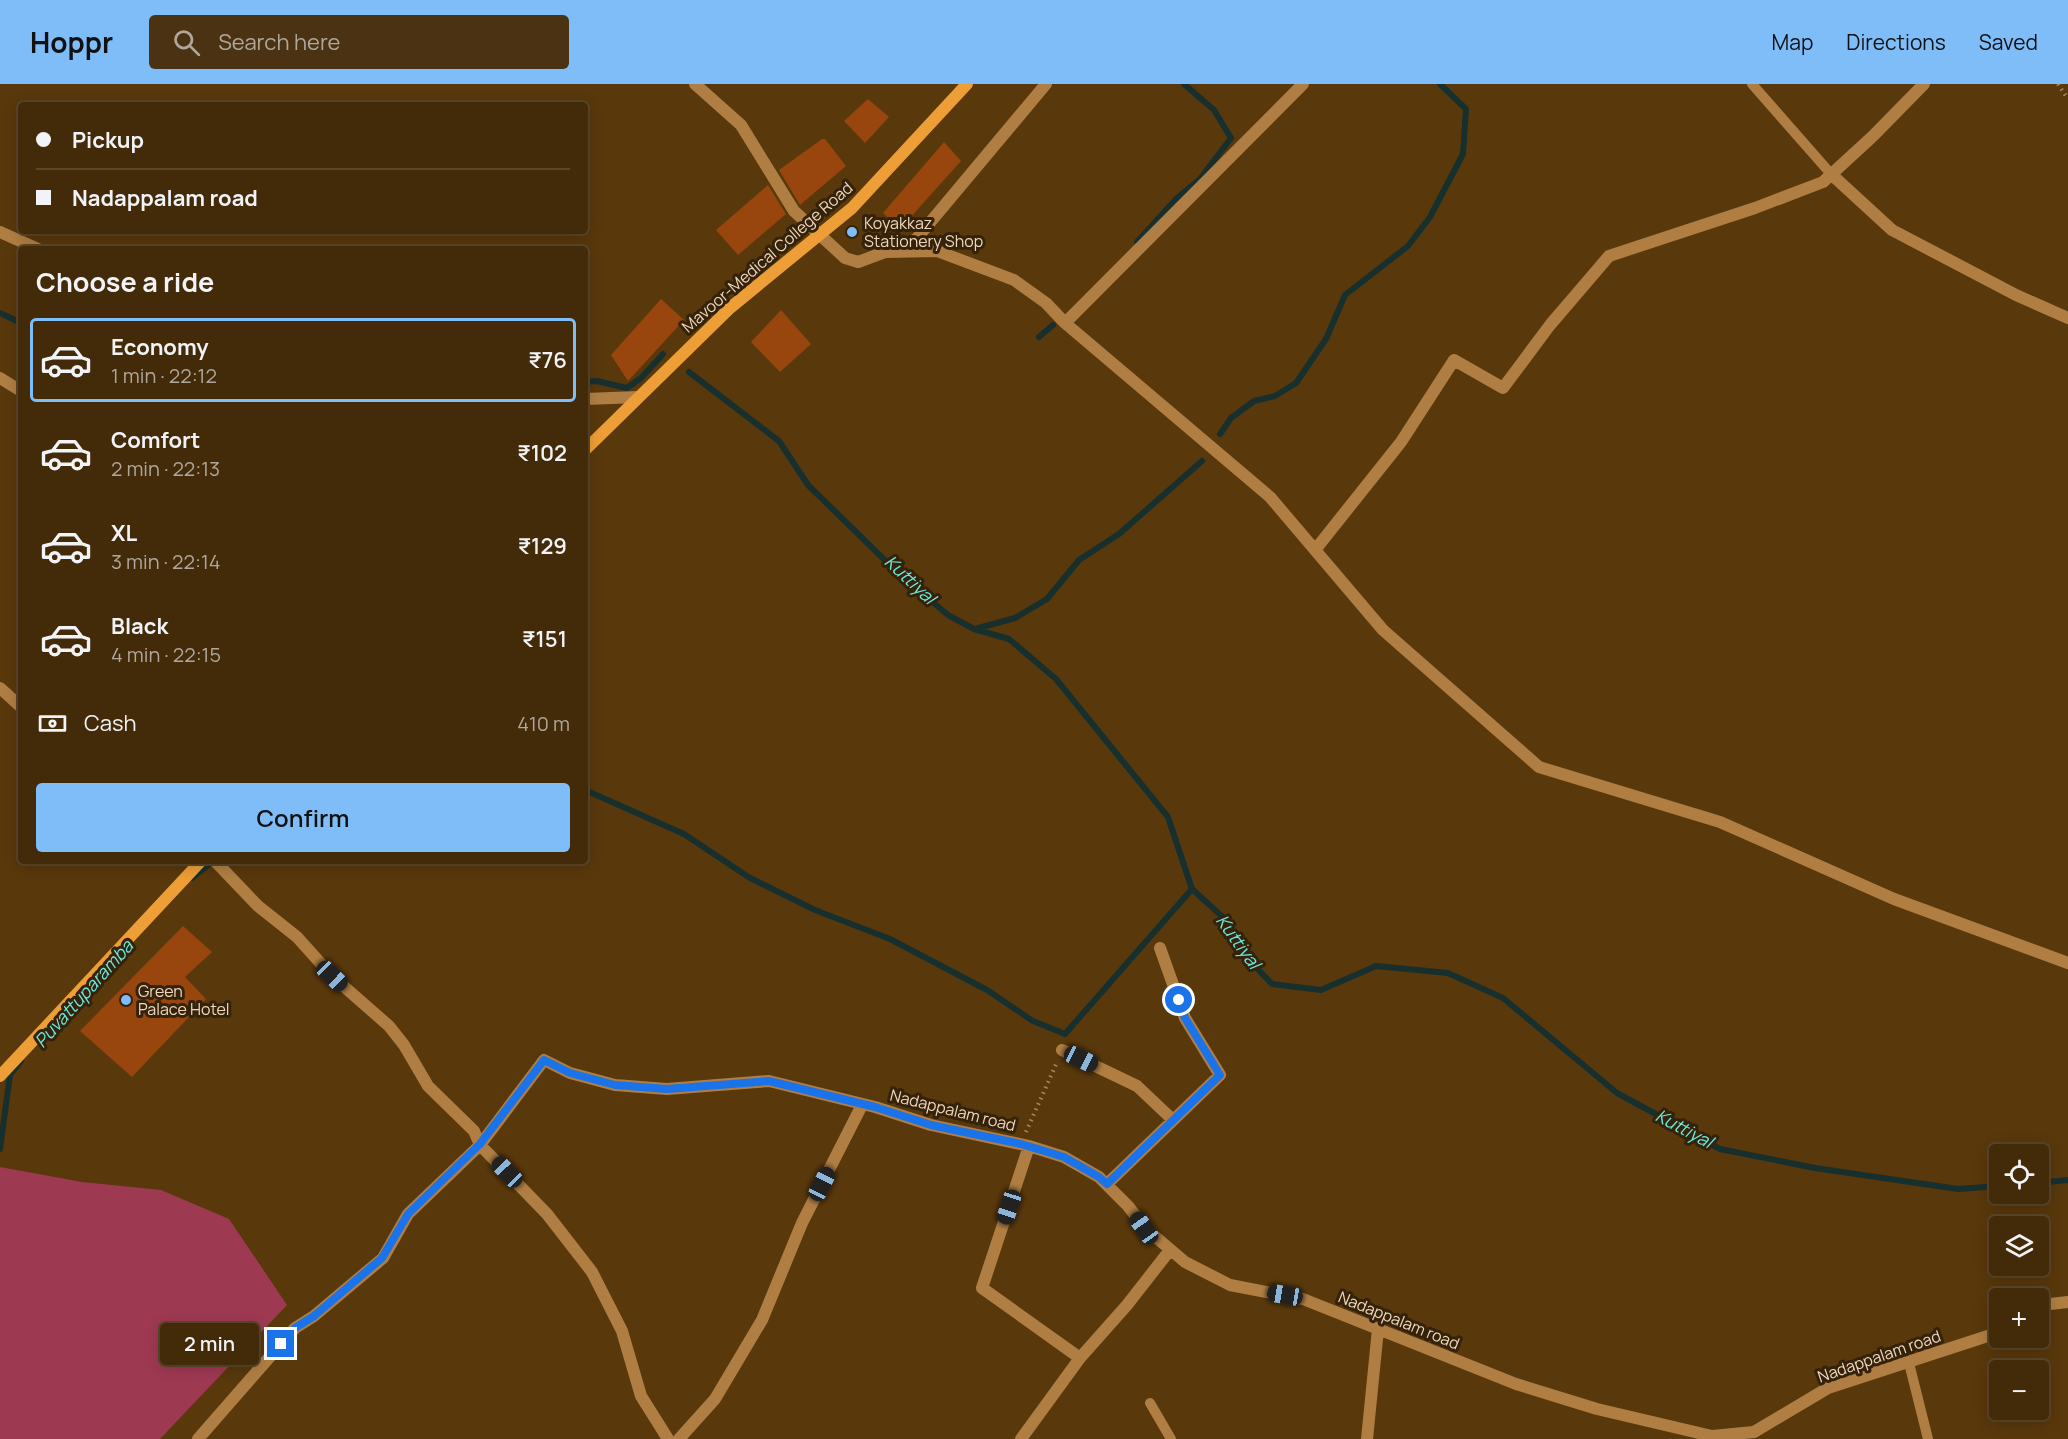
<!DOCTYPE html>
<html lang="en">
<head>
<meta charset="utf-8">
<style>
  :root { --surface:#432a09; --page:#4a3212; --text:#f1f3f6; --muted:#afa79c; --line:#5b462a; --accent:#7fbdf9 }
  body { margin:0; font-family:Manrope,sans-serif; background:var(--page); color:var(--text); height:100vh; display:flex; flex-direction:column; font-size:22px; white-space:nowrap }
  * { box-sizing:border-box; margin:0 }
  p { font-size:20px; color:var(--muted) }
  .icon { flex:none; width:33px; height:33px; fill:none; stroke:currentColor; stroke-width:2; stroke-linecap:round; stroke-linejoin:round }
  .map { position:relative; flex:1; overflow:hidden }
  .panel { position:absolute; left:18px; top:162px; width:570px; height:618px; display:flex; flex-direction:column; background:var(--surface); border-radius:6px; box-shadow:0 3px 15px #0003,0 0 0 2px var(--line) }
  .panel>* { flex:none }
  .banner { position:absolute; left:18px; top:18px; width:570px; height:132px; border-radius:6px; box-shadow:0 3px 15px #0003,0 0 0 2px var(--line); display:grid; align-content:center; height:132px; padding:0 18px; background:var(--surface) }
  .controls { position:absolute; left:1989px; top:1060px; display:grid; gap:12px }
  .controls a { display:grid; place-items:center; width:60px; height:60px; border-radius:6px; background:var(--surface); box-shadow:0 3px 15px #0003,0 0 0 2px var(--line); font-size:30px }
  .end { position:absolute; width:27px; height:27px; margin:-14px; border:8px solid #1a73e8; background:#fff; box-shadow:0 0 0 3px #fff }
  .from { border-radius:50% }
  .bubble { position:absolute; height:42px; border-radius:6px; background:var(--surface); box-shadow:0 3px 15px #0003,0 0 0 2px var(--line); font-size:20px; font-weight:600; line-height:42px; text-align:center }
  .car { position:absolute; width:18px; height:36px; margin:-18px -9px; border-radius:8px; box-shadow:0 0 4px 2px #0007; background:linear-gradient(#222 24%,#8ab4d8 0 40%,#222 0 76%,#8ab4d8 0 86%,#222 0) }
  .banner b { display:flex; align-items:center; gap:21px; height:57px; font-size:22px }
  .banner b+b { border-top:2px solid var(--line) }
  .banner i { width:15px; height:15px; background:var(--text) }
  ul { padding:0; list-style:none }
  li { display:flex; align-items:center; gap:18px; height:84px; margin:0 12px 9px; padding:0 6px; border:3px solid transparent; border-radius:6px }
  li div { flex:1 }
  li b { display:block; font-size:22px }
  li em { font-style:normal; font-weight:600 }
  li.on { border-color:var(--accent) }
  li>.icon { width:54px; height:54px; stroke-width:1.5 }
  h2 { padding:0 18px; font-size:27px; line-height:72px }
  .pay { display:flex; align-items:center; gap:15px; height:66px; padding:0 18px; font-size:22px }
  .pay p { margin-inline-start:auto }
  .action { display:flex; gap:12px; margin-top:auto; padding:12px 18px }
  .action a { flex:1; height:69px; border-radius:6px; background:var(--accent); color:#111; font-size:24px; font-weight:600; line-height:69px; text-align:center }
  header { display:flex; align-items:center; gap:36px; box-sizing:border-box; height:84px; padding:0 30px; background:var(--accent); color:#111 }
  header strong { font-size:28px }
  nav { display:flex; gap:33px; margin-inline-start:auto; font-size:21px }
  .search { width:420px; height:54px; background:var(--page); display:flex; align-items:center; gap:15px; box-sizing:border-box; padding:0 21px; border-radius:6px; color:var(--muted); font-size:22px }
  .map>svg:first-child { display:block }
  .green { fill:#9e3952 }
  .lines { fill:none; stroke-linecap:round; stroke-linejoin:round }
  .stream { stroke:#17302e; stroke-width:6 }
  .building { fill:#98460e }
  .path { stroke:#a68965; stroke-width:4; stroke-dasharray:1.5 4.5; stroke-linecap:butt }
  .service { stroke:#b07e43; stroke-width:10 }
  .minor { stroke:#b07e43; stroke-width:12 }
  .secondary { stroke:#ee9e36; stroke-width:12 }
  .route { stroke:#1a73e8; stroke-width:8 }
  .poi-dot { fill:#7fbdf9; stroke:#35220b; stroke-width:2 }
  .labels { text-anchor:middle; stroke-width:6; stroke-linejoin:round; paint-order:stroke }
  .poi-label { font-size:16px; fill:#f0d7bc; stroke:#35220b; text-anchor:start }
  .street-label { font-size:16px; fill:#f0d7bc; stroke:#35220b }
  .water-label { font-size:18px; font-style:italic; fill:#6ce9df; stroke:#35220b }
</style>
</head>
<body>
<header>
<strong>Hoppr</strong>
<div class="search"><svg class="icon" aria-label="search" viewBox="0 0 24 24"><circle cx="10" cy="10" r="6"/><path d="M15 15l6 6"/></svg>Search here</div>
<nav><a>Map</a><a>Directions</a><a>Saved</a></nav>
</header>
<div class="map">
<svg width="2068" height="1355" viewBox="0 0 2068 1355">
  <rect width="100%" height="100%" fill="#59380c"/>
  <path class="green" d="M0 1083 82 1098 161 1106 229 1135 287 1221 160 1355H0Z"/>
  <g class="lines">
    <path class="stream" d="M1137 158 1177 114 1200 95 1231 54 1214 26 1184 0
      M0 229 21 239
      M1039 253 1053 241
      M689 288 779 357 808 401 899 490 948 531 974 545 1009 555 1056 595 1168 733 1192 805 1226 836 1248 875 1272 900 1321 906 1376 882 1448 889 1503 914 1617 1009 1720 1065 1815 1084 1958 1105 2000 1102
      M585 298 597 297 627 304 641 294 663 270
      M1220 350 1231 334 1254 317 1275 312 1296 299 1326 255 1345 211 1408 162 1430 133 1463 70 1466 25 1440 0
      M975 545 1015 534 1047 515 1079 476 1119 450 1202 377
      M585 706 684 750 750 794 815 826 890 855 987 906 1033 937 1065 950 1192 805
      M192 794 212 778
      M0 1065 10 991 21 977
      M2038 1099 2068 1096"/>
  </g>
  <path class="building" d="M868 15 889 33 865 59 844 37Z
    M822 55H825L846 82 800 121 779 86Z
    M944 58 961 77 900 145 883 129Z
    M768 101 786 130 738 171 716 146Z
    M661 215 684 236 628 297 611 271Z
    M781 226 811 260 780 288 751 258Z
    M183 842 212 868 185 893 206 915 132 993 80 947Z"/>
  <g class="lines">
    <path class="path" d="M2058 0 2068 15
      M1026 1048 1057 978"/>
    <path class="service" d="M1752 0 1831 90
      M1909 1279 1928 1355
      M1150 1319 1171 1355"/>
    <path class="minor" d="M695 0 741 41 794 127 845 174 858 178 885 168 937 167 1014 196 1046 219 1065 239
      M1303 0 1065 239 1270 413 1383 546 1539 683 1720 738 1894 815 2068 879
      M1831 90 1892 146 2016 211 2068 234
      M0 148 38 165
      M907 166 1046 0
      M0 294 21 307
      M585 315 638 313
      M1315 466 1401 358 1454 276 1503 304 1550 241 1609 172 1755 124 1823 98 1873 52 1924 0
      M0 604 21 623
      M215 777 258 822 297 853 332 892 389 942 404 961 428 1002 474 1047 480 1061 547 1130 592 1188 622 1247 641 1312 668 1355
      M1062 966 1137 1002 1173 1036
      M1029 1062 982 1204 1080 1274
      M1107 1100 1220 991 1185 934 1160 864
      M2038 1226 2050 1220 2068 1218
      M198 1355 295 1244 314 1232 383 1174 408 1130 480 1061 544 976 570 989 615 1001 667 1005 769 997 875 1023 931 1041 1029 1062 1064 1073 1099 1093 1128 1122 1145 1144 1185 1178 1230 1201 1303 1215 1516 1300 1597 1325 1712 1352 1754 1348 1828 1304 2000 1248
      M679 1355 715 1315 762 1236 802 1139 862 1021
      M1021 1355 1080 1274 1127 1221 1170 1166
      M1367 1355 1378 1245"/>
    <path class="secondary" d="M585 366 730 224 852 124 967 0
      M0 992 201 777"/>
  </g>
  <g class="lines">
    <path class="route" d="M281 1260 295 1244 314 1232 382 1174 408 1130 480 1060 544 976 570 989 615 1001 667 1005 769 997 875 1023 931 1041 1021 1060 1064 1073 1099 1093 1107 1100 1220 991 1185 934 1179 916"/>
  </g>
  <g class="poi-dot">
    <circle cx="852" cy="148" r="6"/>
    <circle cx="126" cy="916" r="6"/>
  </g>
  <g class="labels">
    <g class="poi-label">
      <text x="864" y="145">Koyakkaz<tspan x="864" dy="18">Stationery Shop</tspan></text>
      <text x="138" y="913">Green<tspan x="138" dy="18">Palace Hotel</tspan></text>
    </g>
    <g class="street-label">
      <text transform="translate(767 173) rotate(-41)" y="6">Mavoor-Medical College Road</text>
      <text transform="translate(953 1026) rotate(14)" y="6">Nadappalam road</text>
      <text transform="translate(1399 1236) rotate(22)" y="6">Nadappalam road</text>
      <text transform="translate(1879 1272) rotate(-19)" y="6">Nadappalam road</text>
    </g>
    <g class="water-label">
      <text transform="translate(910 496) rotate(43)" y="6">Kuttiyal</text>
      <text transform="translate(1238 858) rotate(54)" y="6">Kuttiyal</text>
      <text transform="translate(84 910) rotate(-48)" y="6">Puvattuparamba</text>
      <text transform="translate(1684 1045) rotate(28)" y="6">Kuttiyal</text>
    </g>
  </g>
</svg>
<div class="controls">
<a><svg class="icon" aria-label="locate" viewBox="0 0 24 24"><circle cx="12" cy="12" r="6"/><path d="M12 2v4M12 18v4M2 12h4M18 12h4"/></svg></a>
<a><svg class="icon" aria-label="layers" viewBox="0 0 24 24"><path d="M12 4l9 5-9 5-9-5zM3 14l9 5 9-5"/></svg></a>
<a>+</a>
<a>−</a>
</div>
<i class="end from" style="left:1179px;top:916px"></i>
<i class="end" style="left:281px;top:1260px"></i>
<div class="bubble" style="left:160px;top:1239px;width:99px">2 min</div>
<i class="car" style="left:332px;top:892px;rotate:134deg"></i>
<i class="car" style="left:1081px;top:975px;rotate:116deg"></i>
<i class="car" style="left:507px;top:1088px;rotate:316deg"></i>
<i class="car" style="left:822px;top:1100px;rotate:27deg"></i>
<i class="car" style="left:1009px;top:1123px;rotate:198deg"></i>
<i class="car" style="left:1144px;top:1144px;rotate:325deg"></i>
<i class="car" style="left:1285px;top:1211px;rotate:280deg"></i>
<div class="banner">
<b><i class="from"></i>Pickup</b>
<b><i></i>Nadappalam road</b>
</div>
<section class="panel">
<h2>Choose a ride</h2>
<ul>
<li class="on"><svg class="icon" aria-label="car" viewBox="0 0 24 24"><path d="M5 17H2v-5l4-1 3-4h7l3 4 3 1v5h-3M9 17h6M6 11h13"/><circle cx="7" cy="17" r="2"/><circle cx="17" cy="17" r="2"/></svg><div><b>Economy</b><p>1 min · 22:12</p></div><em>₹76</em></li>
<li><svg class="icon" aria-label="car" viewBox="0 0 24 24"><path d="M5 17H2v-5l4-1 3-4h7l3 4 3 1v5h-3M9 17h6M6 11h13"/><circle cx="7" cy="17" r="2"/><circle cx="17" cy="17" r="2"/></svg><div><b>Comfort</b><p>2 min · 22:13</p></div><em>₹102</em></li>
<li><svg class="icon" aria-label="car" viewBox="0 0 24 24"><path d="M5 17H2v-5l4-1 3-4h7l3 4 3 1v5h-3M9 17h6M6 11h13"/><circle cx="7" cy="17" r="2"/><circle cx="17" cy="17" r="2"/></svg><div><b>XL</b><p>3 min · 22:14</p></div><em>₹129</em></li>
<li><svg class="icon" aria-label="car" viewBox="0 0 24 24"><path d="M5 17H2v-5l4-1 3-4h7l3 4 3 1v5h-3M9 17h6M6 11h13"/><circle cx="7" cy="17" r="2"/><circle cx="17" cy="17" r="2"/></svg><div><b>Black</b><p>4 min · 22:15</p></div><em>₹151</em></li>
</ul>
<div class="pay"><svg class="icon" aria-label="cash" viewBox="0 0 24 24"><path d="M3 7h18v10H3z"/><circle cx="12" cy="12" r="2"/></svg>Cash<p>410 m</p></div>
<div class="action"><a>Confirm</a></div>
</section>
</div>
</body>
</html>
